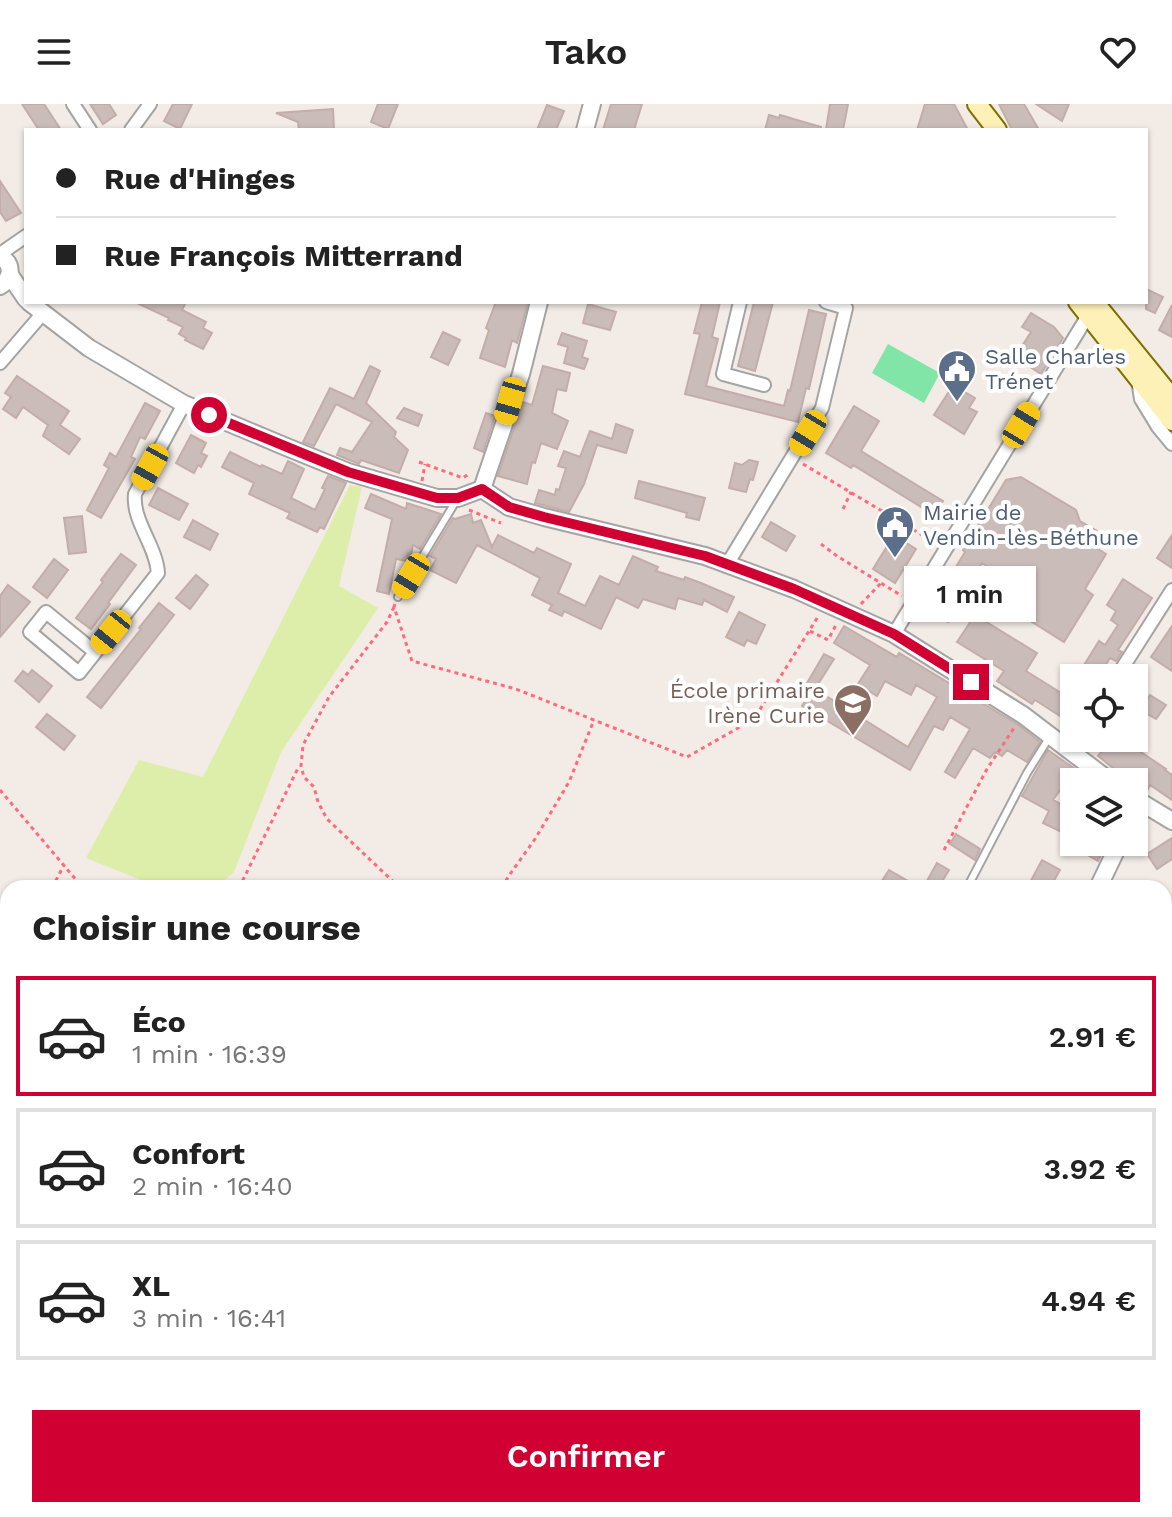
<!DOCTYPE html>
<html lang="fr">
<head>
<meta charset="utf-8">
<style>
  :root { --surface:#fff; --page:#f6f6f6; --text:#222; --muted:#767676; --line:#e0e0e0; --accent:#d10032 }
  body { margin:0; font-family:"Work Sans",sans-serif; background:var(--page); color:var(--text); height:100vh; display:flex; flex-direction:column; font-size:30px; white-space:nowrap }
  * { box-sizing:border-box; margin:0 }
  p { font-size:26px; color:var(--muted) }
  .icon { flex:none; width:44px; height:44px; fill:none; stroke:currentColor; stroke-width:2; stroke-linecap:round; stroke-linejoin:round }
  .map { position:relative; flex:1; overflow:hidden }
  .panel { position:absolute; left:0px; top:776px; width:1172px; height:638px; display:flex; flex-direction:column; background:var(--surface); border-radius:24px 24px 0 0; box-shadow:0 2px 6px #0004 }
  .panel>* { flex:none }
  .hud { position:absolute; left:24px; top:24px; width:1124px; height:176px; border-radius:0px; box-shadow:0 2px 6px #0004; display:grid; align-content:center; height:176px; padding:0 32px; background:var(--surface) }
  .fabs { position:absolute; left:1060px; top:560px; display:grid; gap:16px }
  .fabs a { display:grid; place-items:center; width:88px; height:88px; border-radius:0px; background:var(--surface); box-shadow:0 2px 6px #0004; font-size:40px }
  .end { position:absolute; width:36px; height:36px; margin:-18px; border:10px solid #d10032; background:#fff; box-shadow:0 0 0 4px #fff }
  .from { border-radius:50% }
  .bubble { position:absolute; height:56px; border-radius:0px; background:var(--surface); box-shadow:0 2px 6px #0004; font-size:26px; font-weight:600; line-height:56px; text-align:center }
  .car { position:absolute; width:24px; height:48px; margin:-24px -12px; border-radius:10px; box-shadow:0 0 6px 2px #0007; background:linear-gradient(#f5c518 24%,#345 0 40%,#f5c518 0 76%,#345 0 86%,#f5c518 0) }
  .hud b { display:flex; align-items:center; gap:28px; height:76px; font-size:30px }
  .hud b+b { border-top:2px solid var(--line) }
  .hud i { width:20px; height:20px; background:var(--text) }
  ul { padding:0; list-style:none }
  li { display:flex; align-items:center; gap:24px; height:120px; margin:0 16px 12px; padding:0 16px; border:4px solid var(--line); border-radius:0px }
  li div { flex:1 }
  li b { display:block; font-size:30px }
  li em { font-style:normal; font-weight:600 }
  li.current { border-color:var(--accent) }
  li>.icon { width:72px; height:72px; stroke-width:1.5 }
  h2 { padding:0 32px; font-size:36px; line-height:96px }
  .action { display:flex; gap:16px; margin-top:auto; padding:16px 32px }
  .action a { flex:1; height:92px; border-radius:0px; background:var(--accent); color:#fff; font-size:32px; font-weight:600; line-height:92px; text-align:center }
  header { display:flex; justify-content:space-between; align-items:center; height:104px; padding:0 32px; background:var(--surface); font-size:36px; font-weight:600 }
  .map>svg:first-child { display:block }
  .grass { fill:#dceeaa }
  .pitch { fill:#80e5a6 }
  .building { fill:#cabcb9; stroke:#c4ada8; stroke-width:2 }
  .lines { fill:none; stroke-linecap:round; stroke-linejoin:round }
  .service-casing { stroke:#a4a4a4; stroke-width:10 }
  .minor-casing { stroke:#a4a4a4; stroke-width:16 }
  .tertiary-casing { stroke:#a4a4a4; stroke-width:20 }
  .secondary-casing { stroke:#7f6e00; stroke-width:22 }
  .path { stroke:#ff6a7e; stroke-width:3; stroke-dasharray:4 4; stroke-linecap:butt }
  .service { stroke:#fff; stroke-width:6 }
  .minor { stroke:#fff; stroke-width:12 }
  .tertiary { stroke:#fff; stroke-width:16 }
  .secondary { stroke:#fef1b8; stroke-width:18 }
  .route { stroke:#d10032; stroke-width:10 }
  .labels { text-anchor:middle; stroke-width:8; stroke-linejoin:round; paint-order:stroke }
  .service-label { font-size:22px; fill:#4e5e75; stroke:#fff; text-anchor:start }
  .education-label { font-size:22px; fill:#785e54; stroke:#fff; text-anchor:end }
</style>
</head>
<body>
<header><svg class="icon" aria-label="menu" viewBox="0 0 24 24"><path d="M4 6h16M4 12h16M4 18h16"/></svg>Tako<svg class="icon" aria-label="heart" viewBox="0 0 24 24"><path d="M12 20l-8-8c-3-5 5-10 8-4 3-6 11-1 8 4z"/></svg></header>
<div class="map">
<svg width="1172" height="1413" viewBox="0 0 1172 1413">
  <rect width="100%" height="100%" fill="#f2ebe6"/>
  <path class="grass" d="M350 381 362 383 339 482 378 504 281 648 234 768 215 784H161L86 754 139 656 203 673Z"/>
  <path class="pitch" d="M888 240 940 269 924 299 872 269Z"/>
  <path class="building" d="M22 0H44L61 26H39Z
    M90 0H109L116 11 103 20Z
    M173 0H192L180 25 164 17Z
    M378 0H398L388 25 371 18Z
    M611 0H642L634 26H603Z
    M830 0H848L843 26H826Z
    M925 0H954L968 26H917Z
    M999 0H1024L1039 26H1012Z
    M1036 0H1069L1062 17Z
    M547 1 564 7 556 26H537Z
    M333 5 334 25 299 26 298 18 276 9Z
    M769 11 779 14 780 11 821 23V26H765Z
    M0 77 21 109 6 117 0 108Z
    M1146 185 1163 193 1155 209 1146 205Z
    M135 198H186L182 206 206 218 203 224 212 229 203 245 185 236 186 234 179 230 183 223 168 216 169 214Z
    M496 198H528L517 239 512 236 505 263 480 254 489 226 486 224Z
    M702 198H720L712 233 718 235 706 282 784 302 788 286 790 287 809 206 826 210 809 285 806 284 798 318 685 290 700 230 694 229Z
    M754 198H773L755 267 738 262Z
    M588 200 616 208 610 226 583 219Z
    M1172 201V233L1159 226Z
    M1031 209 1054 223 1063 234 1041 270 1015 253 1031 228 1022 223Z
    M443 228 460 236 448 261 431 253Z
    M562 229 587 237 582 253 588 255 584 265 564 259 568 243 558 240Z
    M370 262 380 267 366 299 396 328 394 333 408 346 399 369 361 356 359 360 337 351 340 344 352 348 372 318 336 300 314 342 303 338 330 284 354 295Z
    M543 262 570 269 566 287 557 285 552 309 568 317 557 345 541 339 535 359 532 358 527 380 498 372 523 298 532 301Z
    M17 272 69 307 60 321 80 335 69 350 43 332 48 321 23 303 16 314 3 305 11 293 5 289Z
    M953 281 975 294 969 304 977 308 964 330 934 311Z
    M145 299 160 307 145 335 140 333 131 353 135 355 101 414 87 406 109 364 104 361 110 349 116 353Z
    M854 302 879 317 861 347 943 397 934 411 853 361 851 364 826 349Z
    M404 304 422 311 418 322 397 314Z
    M486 309 495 312 483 348 474 344Z
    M616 320 633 326 626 349 597 341 584 380 569 408 535 399 539 386 555 391 556 385 559 386 566 364 558 362 564 347 580 353 590 327 612 335Z
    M191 331 206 339 201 349 207 352 201 363 198 361 194 369 176 359Z
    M230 348 261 363 262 361 282 370 288 357 304 365 291 394 315 406 325 385 322 384 328 372 346 379 324 425 320 423 317 428 287 414 290 409 249 390 254 379 222 363Z
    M749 356 758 358 753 376 750 375 746 388 729 384 735 359 742 361Z
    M1021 373 1076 406 1080 417 1097 427 1099 435 1095 443 1106 450 1085 485 1093 491 1064 538 989 491 1002 472 982 459 948 518 929 507 965 448 963 446 1006 376Z
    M639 377 705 394 699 416 686 413 687 409 635 394Z
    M158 384 188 400 179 416 149 401Z
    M371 390 406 405 407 399 441 410 420 445 413 441 411 451 408 450 407 457 396 455 389 490 377 487 392 415 365 404Z
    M471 410 473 419 481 416 492 443 498 431 534 449 537 444 571 460 558 489 585 502 600 472 619 481 633 452 658 463 656 467 684 476 685 473 701 479 734 493 727 508 704 496 702 501 678 494 675 505 643 495 638 504 616 493 601 525 564 507 562 512 549 506 552 501 532 491 540 474 477 441 456 479 430 466 436 455 430 452 453 414 455 415Z
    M82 412 86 448 69 450 64 414Z
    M193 416 218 430 210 446 184 433Z
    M771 418 795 432 786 447 762 433Z
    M894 431 916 445 895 479 873 465Z
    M1172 431V464L1157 454Z
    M121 450 136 461 108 499 110 500 91 525 76 514 103 478 101 476Z
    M54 455 68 466 47 494 33 483Z
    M196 471 208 481 190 505 176 494Z
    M1123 475 1152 494 1118 546 1122 548 1116 557 1110 554 1097 574H1094L1081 566 1099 537 1105 541 1118 521 1111 516 1116 507 1107 501Z
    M8 481 30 498 0 533V492Z
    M159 499 174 511 101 604 87 593 141 525 139 524Z
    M739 508 765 521 756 540 747 536 744 542 726 533Z
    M975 511 1037 549 1026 567 1074 597V621L1035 596 1032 600 997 577 1004 567 957 538Z
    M844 522 897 553 899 549 1017 620 1040 638 1027 658 1007 646 1002 652 995 648 990 654 973 644 955 674 945 668 970 625 950 613 943 626 934 622 910 666 802 602 809 590 803 586 824 550 834 555 815 585 908 643 937 593 916 581 911 591 885 577 877 592 858 580 870 561 834 539Z
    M1172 522V567L1151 553Z
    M32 566 52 582 39 598 15 577 23 567 28 571Z
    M1150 591 1166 601 1156 615 1140 606Z
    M47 610 75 632 64 646 36 623Z
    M1093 634H1120L1166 665 1165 666 1172 671V696L1150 681 1148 685 1125 669 1123 672 1098 652 1106 643Z
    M1048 646 1075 665 1053 696 1074 707V734L1043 719 1049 707 1022 692Z
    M956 730 980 745 975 756 950 740Z
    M1172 734V755L1157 765 1147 750Z
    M1094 738H1107L1098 757 1086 750Z
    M1042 756 1060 766 1050 784H1027Z
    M937 759 949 766 938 784H923Z
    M889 766 920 784H887L880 780Z"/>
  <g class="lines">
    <g class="service-casing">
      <path id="service" d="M398 493 456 397
        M967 784 1027 669 1049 634"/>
    </g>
    <g class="minor-casing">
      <path id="minor" d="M73 0 90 26
        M131 26 150 0
        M0 150 26 132
        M740 198 723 270 764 281
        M0 259 43 209
        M1138 276 1141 295 1158 323 1172 340
        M728 459 822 304 846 204 826 198
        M894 530 1092 205
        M95 548 46 508 30 528 79 569 158 469C156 441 132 417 135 390L184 300
        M1116 574 1172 486
        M1073 647 1080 634
        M0 1205 8 1204
        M314 1406 320 1413
        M839 1406 843 1413"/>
    </g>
    <g class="tertiary-casing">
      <path id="tertiary" d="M585 26 592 0
        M0 152C13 160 13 174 0 182
        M10 171 26 195
        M29 198 89 244 184 300 284 342 348 368 437 394H458L482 385
        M482 385 509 403 544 413 705 452 794 485 894 530 1023 611 1111 678
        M482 385 521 270 539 198
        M1134 694 1172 717
        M1098 784 1120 738
        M820 1413 824 1406"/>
    </g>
    <g class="secondary-casing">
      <path id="secondary" d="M977 0 997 26
        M1078 198 1172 317
        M1094 198 1172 294"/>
    </g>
    <path class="path" d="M419 358 463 374 470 369
      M803 360 934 438
      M422 377 425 360
      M843 405 851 388
      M469 406 501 419
      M821 440 837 452 902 492
      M395 500 394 503 412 557 516 585 687 653 754 615 819 511
      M861 500 881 479
      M394 503 387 518 329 593 303 641 301 662 304 673 314 683 318 698 327 715 400 784
      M810 527 828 536 837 519
      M0 686 83 784
      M944 746 987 665 1014 624
      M52 784 64 761
      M239 784 299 662
      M502 784 508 773 535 735 569 678 594 616
      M0 889 8 873
      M624 1406 630 1413
      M656 1406 662 1413
      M736 1406 741 1413"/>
    <use href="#service" class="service"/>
    <use href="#minor" class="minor"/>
    <use href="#tertiary" class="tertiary"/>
    <use href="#secondary" class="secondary"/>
  </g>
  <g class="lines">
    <path class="route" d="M209 311 348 368 437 394H458L482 385 509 403 544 413 705 452 794 485 894 530 971 578"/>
  </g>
  <defs>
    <g id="civic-pin" transform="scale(2)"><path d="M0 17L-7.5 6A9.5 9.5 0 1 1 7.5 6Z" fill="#5c6f8a" stroke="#fff"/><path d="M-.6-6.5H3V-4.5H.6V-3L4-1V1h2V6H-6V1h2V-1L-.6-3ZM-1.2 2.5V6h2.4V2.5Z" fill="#fff"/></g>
    <g id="school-pin" transform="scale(2)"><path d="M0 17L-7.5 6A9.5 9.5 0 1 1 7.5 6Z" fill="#8d6e63" stroke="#fff"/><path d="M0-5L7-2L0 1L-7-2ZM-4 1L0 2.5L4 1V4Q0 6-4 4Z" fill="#fff"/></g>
  </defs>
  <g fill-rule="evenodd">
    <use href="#civic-pin" x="957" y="265"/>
    <use href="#civic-pin" x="895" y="421"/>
    <use href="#school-pin" x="853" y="599"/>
  </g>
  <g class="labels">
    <g class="service-label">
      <text x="985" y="260">Salle Charles<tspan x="985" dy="25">Trénet</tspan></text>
      <text x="923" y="416">Mairie de<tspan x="923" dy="25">Vendin-lès-Béthune</tspan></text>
    </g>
    <g class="education-label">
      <text x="825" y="594">École primaire<tspan x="825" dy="25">Irène Curie</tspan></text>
    </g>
  </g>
</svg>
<div class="fabs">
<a><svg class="icon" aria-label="locate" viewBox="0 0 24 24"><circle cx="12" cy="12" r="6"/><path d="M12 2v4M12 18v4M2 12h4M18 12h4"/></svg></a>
<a><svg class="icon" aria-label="layers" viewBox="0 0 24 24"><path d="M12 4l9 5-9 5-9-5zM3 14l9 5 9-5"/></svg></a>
</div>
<i class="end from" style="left:209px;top:311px"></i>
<i class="end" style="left:971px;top:578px"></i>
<div class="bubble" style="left:904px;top:462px;width:132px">1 min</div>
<i class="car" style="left:510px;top:297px;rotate:196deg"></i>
<i class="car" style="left:1021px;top:321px;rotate:31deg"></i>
<i class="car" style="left:808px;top:329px;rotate:211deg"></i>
<i class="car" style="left:150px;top:363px;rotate:209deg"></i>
<i class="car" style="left:411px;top:472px;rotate:211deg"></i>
<i class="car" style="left:111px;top:528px;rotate:219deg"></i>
<div class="hud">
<b><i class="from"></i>Rue d'Hinges</b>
<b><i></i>Rue François Mitterrand</b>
</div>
<section class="panel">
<h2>Choisir une course</h2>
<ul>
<li class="current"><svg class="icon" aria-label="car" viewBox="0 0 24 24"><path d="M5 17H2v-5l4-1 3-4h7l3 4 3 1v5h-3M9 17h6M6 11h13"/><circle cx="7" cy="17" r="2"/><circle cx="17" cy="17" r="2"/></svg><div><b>Éco</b><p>1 min · 16:39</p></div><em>2.91 €</em></li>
<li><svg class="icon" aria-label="car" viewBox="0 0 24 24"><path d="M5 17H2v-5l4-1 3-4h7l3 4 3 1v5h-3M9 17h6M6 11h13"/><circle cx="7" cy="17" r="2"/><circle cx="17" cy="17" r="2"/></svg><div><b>Confort</b><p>2 min · 16:40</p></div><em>3.92 €</em></li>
<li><svg class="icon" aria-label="car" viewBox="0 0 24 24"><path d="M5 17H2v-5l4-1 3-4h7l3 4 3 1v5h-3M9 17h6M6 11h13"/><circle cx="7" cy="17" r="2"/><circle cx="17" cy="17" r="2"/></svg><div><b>XL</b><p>3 min · 16:41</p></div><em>4.94 €</em></li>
</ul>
<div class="action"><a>Confirmer</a></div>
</section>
</div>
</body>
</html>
